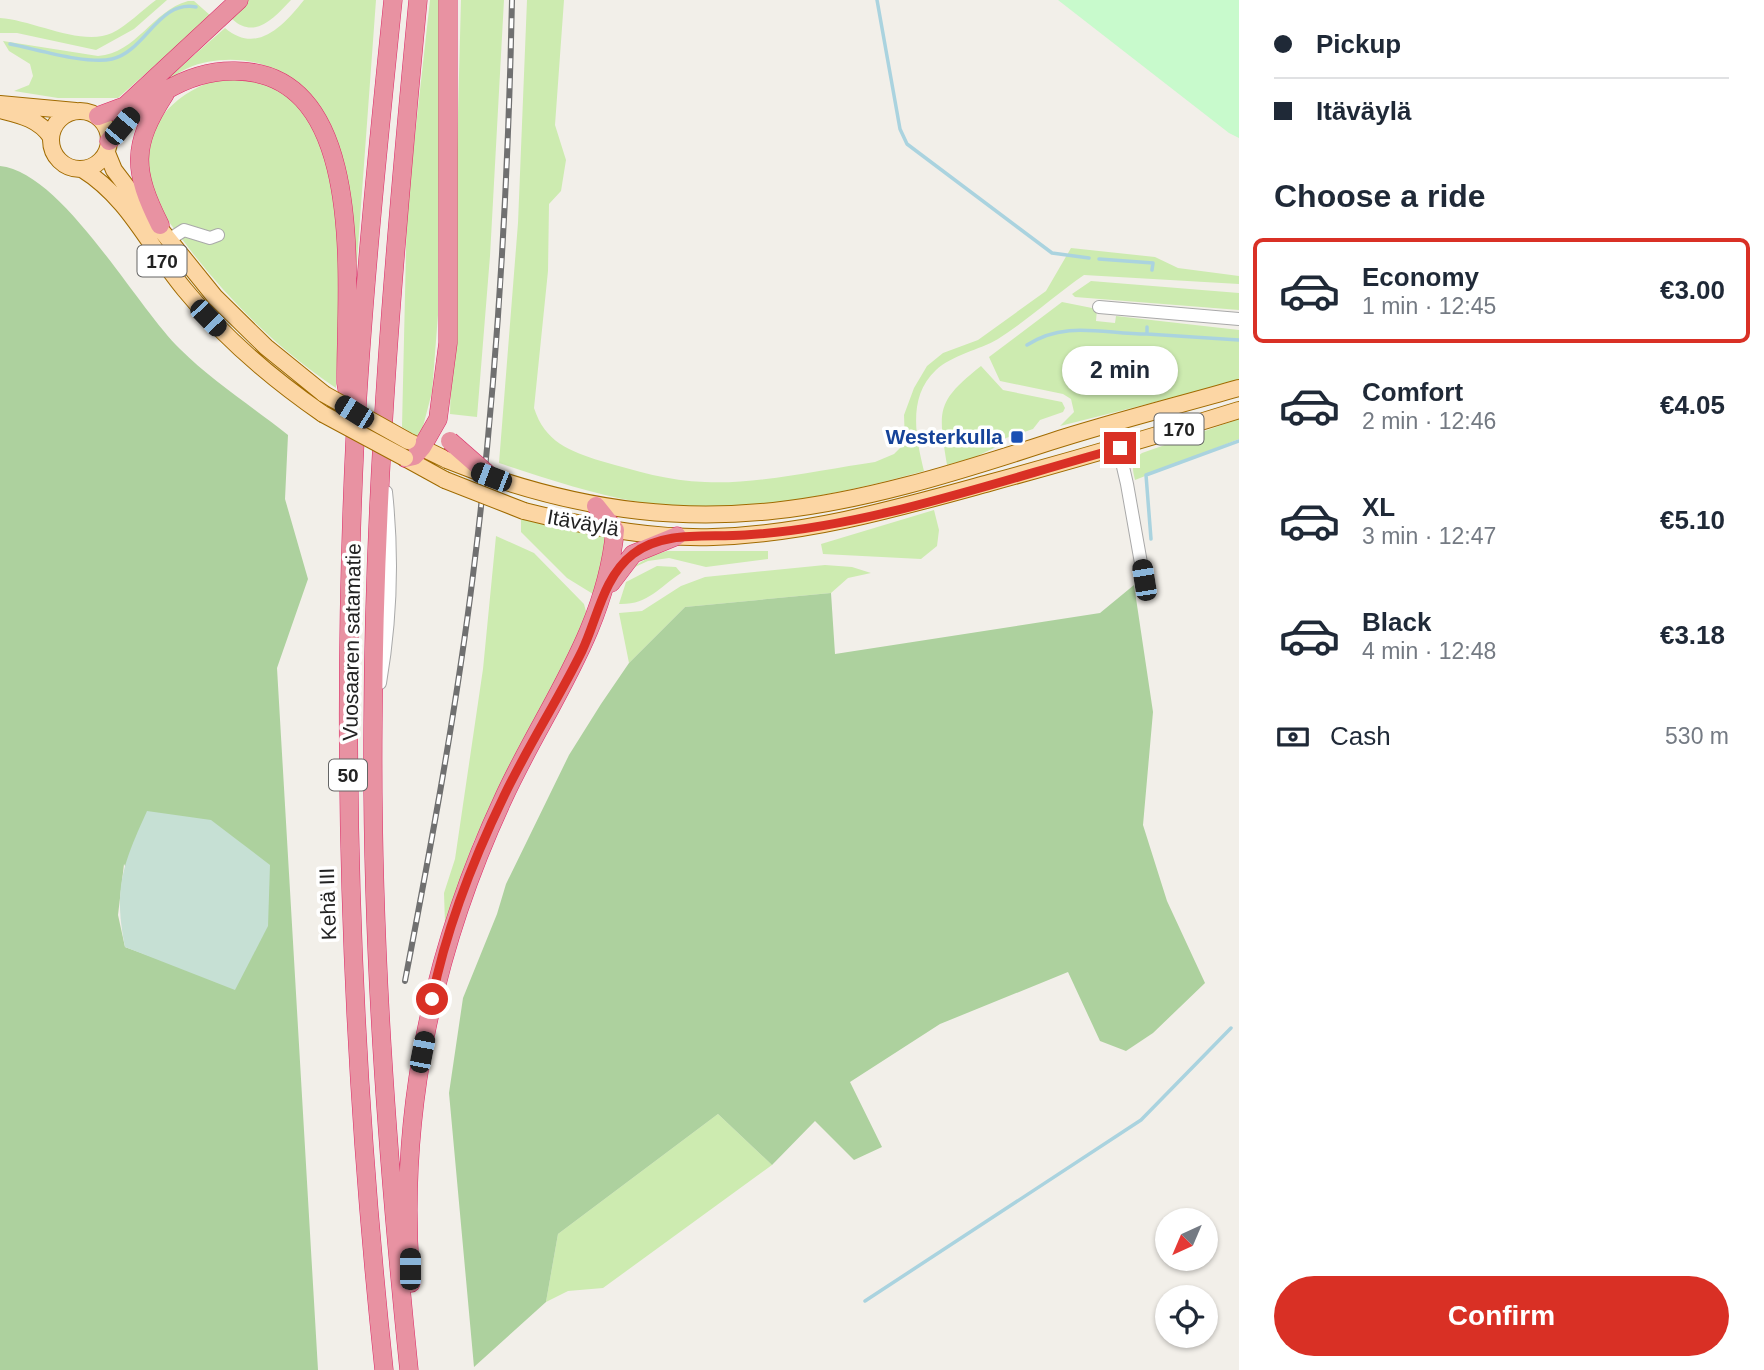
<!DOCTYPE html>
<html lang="en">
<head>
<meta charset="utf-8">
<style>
  :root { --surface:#fff; --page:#f2f2f3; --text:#1f2937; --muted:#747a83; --line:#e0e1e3; --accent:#d93025 }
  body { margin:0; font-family:Helvetica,sans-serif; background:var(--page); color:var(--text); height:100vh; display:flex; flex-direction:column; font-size:26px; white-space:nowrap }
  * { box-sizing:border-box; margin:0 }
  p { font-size:23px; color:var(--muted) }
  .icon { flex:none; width:38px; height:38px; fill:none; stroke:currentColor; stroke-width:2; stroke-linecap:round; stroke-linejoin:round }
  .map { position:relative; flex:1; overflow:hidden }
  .details { display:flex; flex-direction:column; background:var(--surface); width:525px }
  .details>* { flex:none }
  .top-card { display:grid; align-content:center; height:154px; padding:0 35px; background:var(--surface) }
  .needle { width:46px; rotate:224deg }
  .controls { position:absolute; left:1155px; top:1208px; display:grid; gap:14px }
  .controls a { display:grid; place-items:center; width:63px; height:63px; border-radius:50%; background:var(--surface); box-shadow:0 2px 5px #0004; font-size:35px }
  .end { position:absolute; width:32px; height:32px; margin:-16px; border:9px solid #d93025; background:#fff; box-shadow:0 0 0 4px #fff }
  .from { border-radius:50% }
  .bubble { position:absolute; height:49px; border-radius:24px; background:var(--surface); box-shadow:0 2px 5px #0004; font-size:23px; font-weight:800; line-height:49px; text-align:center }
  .car { position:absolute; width:21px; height:42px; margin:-21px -10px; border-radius:9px; box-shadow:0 0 5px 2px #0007; background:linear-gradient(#222 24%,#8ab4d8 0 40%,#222 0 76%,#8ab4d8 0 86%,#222 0) }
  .top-card b { display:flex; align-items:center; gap:24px; height:66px; font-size:26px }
  .top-card b+b { border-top:2px solid var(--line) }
  .top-card i { width:18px; height:18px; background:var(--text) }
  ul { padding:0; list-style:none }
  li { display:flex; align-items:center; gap:21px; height:105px; margin:0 14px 10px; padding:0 21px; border:4px solid transparent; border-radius:10px }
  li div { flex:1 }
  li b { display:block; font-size:26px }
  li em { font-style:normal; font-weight:800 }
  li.on { border-color:var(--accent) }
  li>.icon { width:63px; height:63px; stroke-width:1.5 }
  h2 { padding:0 35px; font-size:32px; line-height:84px }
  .pay { display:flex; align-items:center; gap:18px; height:77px; padding:0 35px; font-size:26px }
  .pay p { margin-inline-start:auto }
  .button { display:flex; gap:14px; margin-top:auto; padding:14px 35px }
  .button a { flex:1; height:80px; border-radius:42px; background:var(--accent); color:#fff; font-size:28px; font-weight:800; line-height:80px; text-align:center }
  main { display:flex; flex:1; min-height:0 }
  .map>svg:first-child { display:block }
  .grass { fill:#cdebb0 }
  .forest { fill:#add19e; fill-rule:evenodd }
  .wetland { fill:#c6e0d4 }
  .park { fill:#c8facc }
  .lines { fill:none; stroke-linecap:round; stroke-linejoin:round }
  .stream { stroke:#aad3df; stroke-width:3.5 }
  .minor-casing { stroke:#a9a9a9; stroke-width:14 }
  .major-casing { stroke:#a06b00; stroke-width:18 }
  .highway-casing { stroke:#dc2a67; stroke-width:19 }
  .minor { stroke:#fff; stroke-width:12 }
  .major { stroke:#fcd6a4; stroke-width:16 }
  .highway { stroke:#e892a2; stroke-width:18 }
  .rail-casing { stroke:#707070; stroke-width:6 }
  .rail { stroke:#fff; stroke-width:3.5; stroke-dasharray:10; stroke-linecap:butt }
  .major-bridge-casing { stroke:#a06b00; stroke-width:18; stroke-linecap:butt }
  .highway-bridge-casing { stroke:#dc2a67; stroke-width:19; stroke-linecap:butt }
  .major-bridge { stroke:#fcd6a4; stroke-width:16 }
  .highway-bridge { stroke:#e892a2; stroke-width:18 }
  .route { stroke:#d93025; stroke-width:9 }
  .transit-dot { fill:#1a4fb4; stroke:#fff; stroke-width:2.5 }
  .labels { text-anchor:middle; stroke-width:7; stroke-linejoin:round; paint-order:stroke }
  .shield { fill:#fff; stroke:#646464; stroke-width:2 }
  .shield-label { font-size:19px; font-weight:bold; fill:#222 }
  .transit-label { font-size:21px; font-weight:bold; fill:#164399; stroke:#fff; text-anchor:end }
  .street-label { font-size:21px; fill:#222; stroke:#fff }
</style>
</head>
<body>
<main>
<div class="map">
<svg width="1239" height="1370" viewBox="0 0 1239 1370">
  <rect width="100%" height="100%" fill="#f2efe9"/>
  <path class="grass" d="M156 0H167L134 29 96 50 17 33H0V18C33 20 82 47 112 33 127 26 142 10 156 0Z
    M248 0H291C274 18 255 40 232 19Z
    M304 0H376L356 274C349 200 350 95 266 66 243 57 211 58 188 68 172 75 158 90 144 99L225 28C257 55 283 26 304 0Z
    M430 0H440L438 315 432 392 420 438 402 427 407 207Z
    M461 0H504L490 256 477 417 450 414Z
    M527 0H564L555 125 566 160 561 191 549 204 548 271 534 408C545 442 569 451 601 461 636 471 669 481 705 482 755 485 825 469 875 462L894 454 905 443 904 415 914 388 927 366 943 353 978 340 1046 291 1071 248 1155 257 1178 268 1239 276V284L1084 275C1055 295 1028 320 998 339 979 350 952 355 936 370 907 397 916 438 924 471 833 496 734 517 639 502 592 494 544 478 499 463L518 223Z
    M188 1H194L211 16 118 98H58L14 91 29 85 33 76 30 64 9 51 3 41 98 56C137 53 152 11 188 1Z
    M222 78C233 79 248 78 259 81 278 87 302 106 313 123 348 180 338 321 336 388 275 347 222 294 179 235 170 223 158 209 153 195 132 137 167 94 222 78Z
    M1091 281 1239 293V310L1075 297 1072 294Z
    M1062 302 1097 309 1096 321 1115 323 1116 316 1239 330V381L1060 426 1074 412 1071 399 1063 394 1000 381 989 357Z
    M981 366 1003 390 1062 402 1065 408 1063 412 1040 420 1033 429 1003 439 994 448 975 457 947 465C938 409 936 402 981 366Z
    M1239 419V439L1135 480C1132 468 1131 461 1142 453Z
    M934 510 939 530 937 546 921 559 823 554 821 544Z
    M521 518 605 537 608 540 593 594 567 578 521 532Z
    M496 536 534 553 584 604 587 615 539 718 474 841 445 924 444 893 455 859 483 669Z
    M667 551H768V559L706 567 669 558 648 561 626 571 653 555Z
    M825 565 852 567 871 573 848 578 831 593 685 607 629 663 619 613 642 611 681 586 705 577Z
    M657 566 676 567 681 573C658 588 648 605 619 604L626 582Z
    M718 1114 772 1165 603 1288 568 1291 546 1302 558 1234Z"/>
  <path class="forest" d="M0 166C62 172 135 305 180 349 212 381 253 407 288 435L285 499 308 579 277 668 318 1370H0ZM124 864 180 967 125 947 118 915Z
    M1134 585 1153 712 1143 825 1167 901 1205 983 1153 1033 1126 1051 1100 1041 1068 972 940 1024 850 1082 882 1147 854 1160 815 1121 772 1165 718 1114 558 1234 546 1302 474 1367 449 1093 463 998 497 914 506 884 569 755 601 704 629 663 685 607 831 593 835 654 1100 613Z"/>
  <path class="wetland" d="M147 811 211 820 270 865 268 926 235 990 125 947C113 888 123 864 147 811Z"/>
  <path class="park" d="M1058 0H1239V138L1229 133Z"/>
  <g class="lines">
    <path class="stream" d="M877 0 900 129 907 144 1052 253 1089 258
      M10 44C36 49 87 65 112 59 146 51 158 0 196 7
      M1099 259 1153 263 1152 270
      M1147 327V334L1239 340
      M1027 345C1065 320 1104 334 1147 334
      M1151 539 1146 475 1239 441
      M865 1301 1141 1120 1231 1028"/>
    <g class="minor-casing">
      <path id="minor" d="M170 239 184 230 210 238 218 235
        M1099 307 1239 319
        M1113 424 1127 484 1144 580
        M380 683C391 619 393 557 386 492"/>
    </g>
    <g class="major-casing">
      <path id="major" d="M0 104 76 111
        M0 110C20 115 39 119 51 137
        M51 140a29 29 0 1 1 58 0a29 29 0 1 1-58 0Z
        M107 153 114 170 140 204 215 297 266 347 324 394
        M82 169C130 199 149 247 185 290 225 339 271 378 323 414
        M410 442 447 460
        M405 458 445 480
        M491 477C701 548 848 508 1050 442 1112 422 1176 406 1239 388
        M524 511C584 526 650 539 713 537 808 534 898 508 989 483 1073 460 1156 436 1239 410"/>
    </g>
    <g class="highway-casing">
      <path id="highway" d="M98 116 125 106 239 0
        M109 141C140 103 184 70 235 71 371 72 345 292 346 383L351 412
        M160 225C133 171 131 146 165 94
        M405 458 414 456 422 447 438 419 448 343V0
        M611 583 633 554 677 536
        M411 1283C397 1115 433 949 504 797 545 708 606 631 615 530L596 506
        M384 1370C351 1061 340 751 355 440 363 293 378 146 393 0
        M409 1370C387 1155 371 939 373 723 374 481 395 241 418 0"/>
    </g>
    <use href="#minor" class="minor"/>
    <use href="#major" class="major"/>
    <use href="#highway" class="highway"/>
    <g class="rail-casing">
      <path id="rail" d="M405 981C431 846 456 711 473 575 497 384 508 192 512 0"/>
    </g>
    <use href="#rail" class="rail"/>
    <g class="major-bridge-casing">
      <path id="major-bridge" d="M324 394 408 441
        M323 414 405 458
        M447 460 486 475
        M445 480 524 511"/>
    </g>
    <g class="highway-bridge-casing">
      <path id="highway-bridge" d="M450 441 491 477"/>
    </g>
    <use href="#major-bridge" class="major-bridge"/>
    <use href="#highway-bridge" class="highway-bridge"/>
  </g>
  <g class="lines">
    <path class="route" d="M432 999C446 929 473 860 504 796 528 746 558 700 582 651 597 620 603 577 633 554 664 530 708 538 745 535 867 528 1001 480 1120 448"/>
  </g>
  <rect class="transit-dot" x="1010" y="430" width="14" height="14" rx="3.5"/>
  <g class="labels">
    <g class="shield">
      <rect x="137.5" y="245.5" width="49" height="31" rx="5"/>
      <rect x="1154.5" y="413.5" width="49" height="31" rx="5"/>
      <rect x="329" y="759.5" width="38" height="31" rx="5"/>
    </g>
    <g class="shield-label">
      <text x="162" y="268">170</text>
      <text x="1179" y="436">170</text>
      <text x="348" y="782">50</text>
    </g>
    <g class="transit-label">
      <text x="1003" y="444">Westerkulla</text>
    </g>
    <g class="street-label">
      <text transform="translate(583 523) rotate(10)" y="7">Itäväylä</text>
      <text transform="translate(352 642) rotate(-89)" y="7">Vuosaaren satamatie</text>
      <text transform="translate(328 904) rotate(-92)" y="7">Kehä III</text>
    </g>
  </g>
</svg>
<div class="controls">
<a><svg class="needle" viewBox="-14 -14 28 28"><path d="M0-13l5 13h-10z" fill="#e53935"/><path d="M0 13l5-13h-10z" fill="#747a83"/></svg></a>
<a><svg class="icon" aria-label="locate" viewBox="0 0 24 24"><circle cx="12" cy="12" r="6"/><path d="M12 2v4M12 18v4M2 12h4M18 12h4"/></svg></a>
</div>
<i class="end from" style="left:432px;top:999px"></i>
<i class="end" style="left:1120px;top:448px"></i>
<div class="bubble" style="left:1062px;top:346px;width:116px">2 min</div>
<i class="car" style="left:122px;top:126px;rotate:40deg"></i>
<i class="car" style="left:208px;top:318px;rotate:136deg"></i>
<i class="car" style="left:354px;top:412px;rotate:302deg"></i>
<i class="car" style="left:491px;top:477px;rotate:291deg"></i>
<i class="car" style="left:1144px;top:580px;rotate:351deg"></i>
<i class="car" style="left:422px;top:1052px;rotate:11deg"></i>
<i class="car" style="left:410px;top:1269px;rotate:0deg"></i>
</div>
<section class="details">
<div class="top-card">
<b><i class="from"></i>Pickup</b>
<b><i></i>Itäväylä</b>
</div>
<h2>Choose a ride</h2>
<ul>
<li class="on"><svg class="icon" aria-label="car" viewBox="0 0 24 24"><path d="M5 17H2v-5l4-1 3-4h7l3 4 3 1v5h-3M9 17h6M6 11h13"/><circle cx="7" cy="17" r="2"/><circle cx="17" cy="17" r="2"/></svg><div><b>Economy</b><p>1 min · 12:45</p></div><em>€3.00</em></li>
<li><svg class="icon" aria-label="car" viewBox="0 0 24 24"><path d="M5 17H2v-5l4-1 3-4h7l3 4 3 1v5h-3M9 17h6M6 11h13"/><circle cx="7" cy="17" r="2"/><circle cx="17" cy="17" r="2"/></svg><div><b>Comfort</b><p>2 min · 12:46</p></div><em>€4.05</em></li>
<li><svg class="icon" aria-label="car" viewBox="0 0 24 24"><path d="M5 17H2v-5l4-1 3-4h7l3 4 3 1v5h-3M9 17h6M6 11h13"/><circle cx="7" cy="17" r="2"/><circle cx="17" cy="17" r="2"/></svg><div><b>XL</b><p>3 min · 12:47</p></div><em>€5.10</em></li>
<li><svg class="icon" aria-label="car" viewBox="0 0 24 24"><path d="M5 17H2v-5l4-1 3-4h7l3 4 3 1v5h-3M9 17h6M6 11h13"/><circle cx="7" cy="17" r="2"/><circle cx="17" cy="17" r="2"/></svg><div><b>Black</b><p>4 min · 12:48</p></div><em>€3.18</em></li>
</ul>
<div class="pay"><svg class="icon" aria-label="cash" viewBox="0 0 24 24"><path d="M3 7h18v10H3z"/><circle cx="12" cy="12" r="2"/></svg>Cash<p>530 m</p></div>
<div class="button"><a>Confirm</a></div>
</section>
</main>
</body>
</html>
